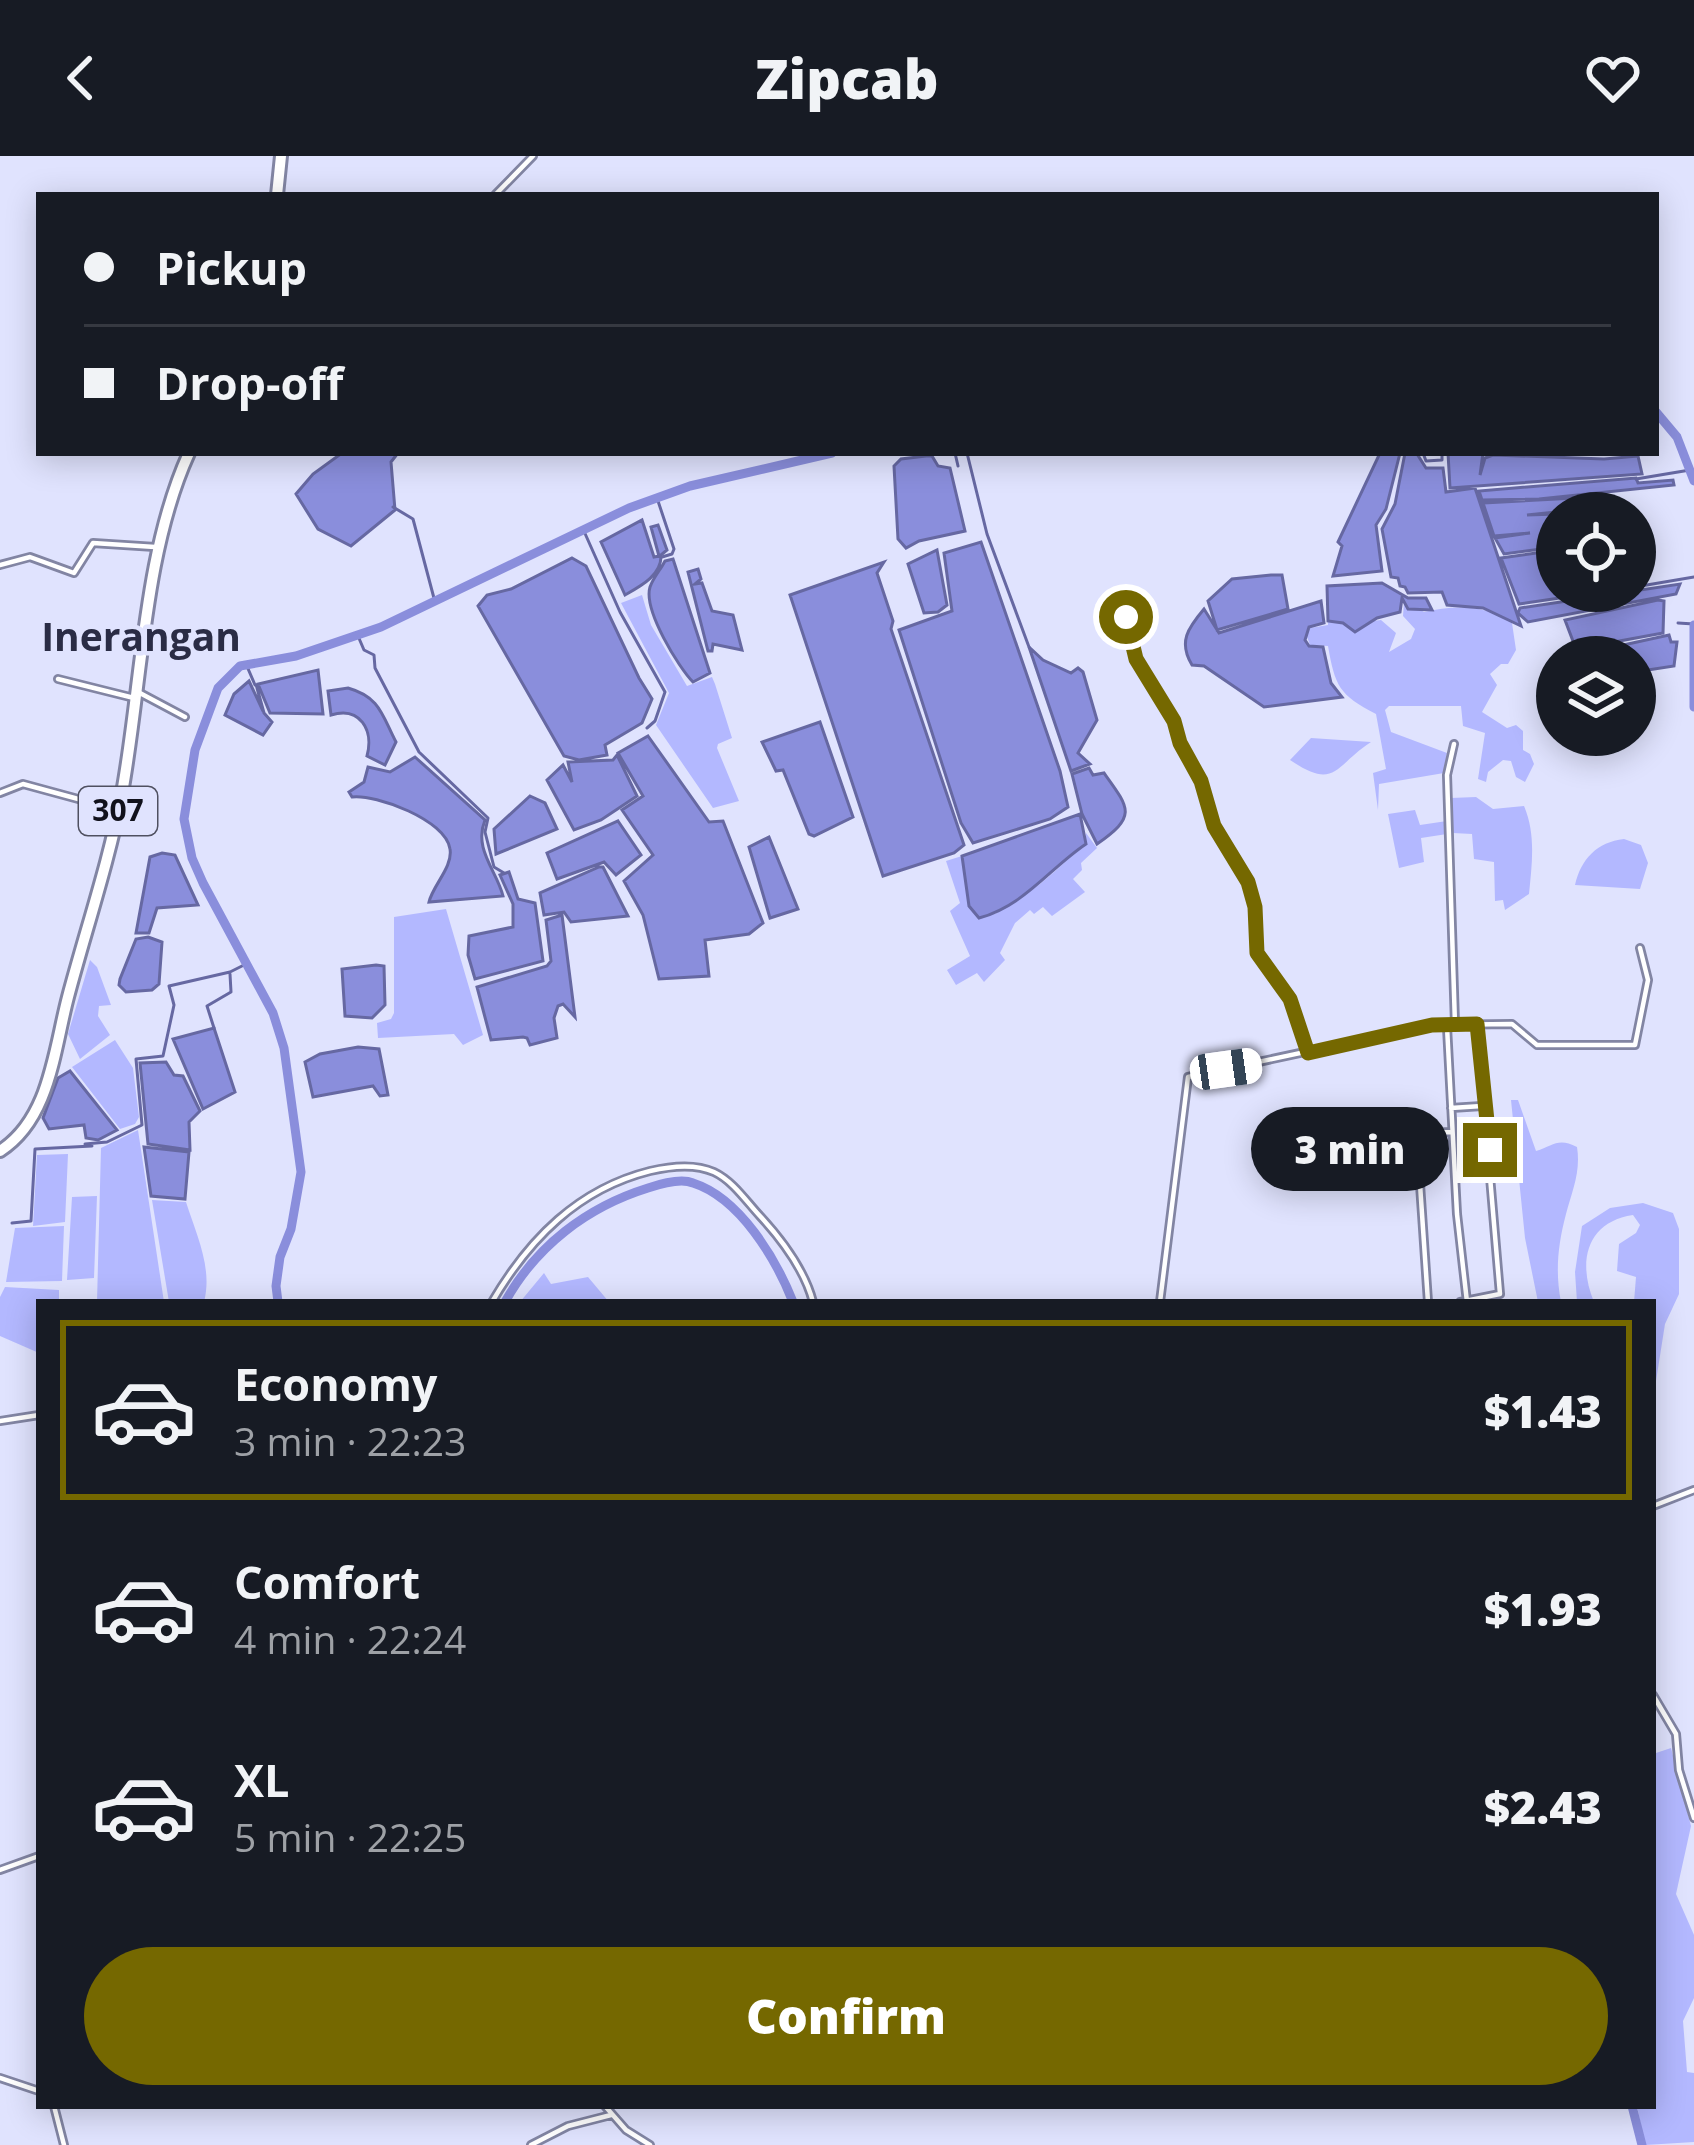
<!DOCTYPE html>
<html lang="en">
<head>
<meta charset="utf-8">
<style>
  :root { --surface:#171b24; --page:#242831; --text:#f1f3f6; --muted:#9ea1a6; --line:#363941; --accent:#756800 }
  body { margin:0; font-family:"Open Sans",sans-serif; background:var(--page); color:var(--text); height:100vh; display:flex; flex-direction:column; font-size:45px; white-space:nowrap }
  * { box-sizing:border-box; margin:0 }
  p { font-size:39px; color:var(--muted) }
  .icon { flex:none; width:66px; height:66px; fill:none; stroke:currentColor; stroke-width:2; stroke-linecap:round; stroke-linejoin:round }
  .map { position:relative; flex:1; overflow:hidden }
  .details { position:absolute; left:36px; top:1143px; width:1620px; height:810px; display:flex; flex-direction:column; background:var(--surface); border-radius:0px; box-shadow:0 6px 30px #0003 }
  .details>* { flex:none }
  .hud { position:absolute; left:36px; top:36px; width:1623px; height:264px; border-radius:0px; box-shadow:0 6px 30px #0003; display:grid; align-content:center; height:264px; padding:0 48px; background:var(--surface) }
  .buttons { position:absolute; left:1536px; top:336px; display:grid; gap:24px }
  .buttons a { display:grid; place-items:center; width:120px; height:120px; border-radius:50%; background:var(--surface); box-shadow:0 6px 30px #0003; font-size:60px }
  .end { position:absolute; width:54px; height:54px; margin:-27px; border:15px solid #756800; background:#fff; box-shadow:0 0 0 6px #fff }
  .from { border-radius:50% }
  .bubble { position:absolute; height:84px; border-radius:42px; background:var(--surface); box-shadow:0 6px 30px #0003; font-size:39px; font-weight:800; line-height:84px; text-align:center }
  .car { position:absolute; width:36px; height:72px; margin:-36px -18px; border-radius:15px; box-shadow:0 0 9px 3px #0007; background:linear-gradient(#fff 24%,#345 0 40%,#fff 0 76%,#345 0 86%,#fff 0) }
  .hud b { display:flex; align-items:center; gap:42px; height:114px; font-size:45px }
  .hud b+b { border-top:3px solid var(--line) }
  .hud i { width:30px; height:30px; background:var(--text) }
  ul { padding:21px 0 0; list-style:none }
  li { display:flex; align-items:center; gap:36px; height:180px; margin:0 24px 18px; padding:0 24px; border:6px solid transparent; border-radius:0px }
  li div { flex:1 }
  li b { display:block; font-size:45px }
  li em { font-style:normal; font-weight:800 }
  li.current { border-color:var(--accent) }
  li>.icon { width:108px; height:108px; stroke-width:1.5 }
  .primary-button { display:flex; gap:24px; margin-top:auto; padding:24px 48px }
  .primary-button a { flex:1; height:138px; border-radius:72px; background:var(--accent); color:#fff; font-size:48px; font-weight:800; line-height:138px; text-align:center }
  header { display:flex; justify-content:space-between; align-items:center; height:156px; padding:0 48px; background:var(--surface); font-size:54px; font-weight:800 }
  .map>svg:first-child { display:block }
  .green { fill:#b3b8ff }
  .water { fill:#8a8edc; stroke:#6668a2; stroke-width:3 }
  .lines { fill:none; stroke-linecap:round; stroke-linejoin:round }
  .stream { stroke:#6668a2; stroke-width:3 }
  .river { stroke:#8a8edc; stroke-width:9 }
  .street-casing { stroke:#8285a3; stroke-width:10 }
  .primary-casing { stroke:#8285a3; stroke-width:16 }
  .street { stroke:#fff; stroke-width:4.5 }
  .primary { stroke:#fff; stroke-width:10 }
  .route { stroke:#756800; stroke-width:15 }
  .labels { text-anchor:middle; stroke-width:9; stroke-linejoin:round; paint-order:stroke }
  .shield { fill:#e0e3fe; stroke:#4f5060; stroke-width:3 }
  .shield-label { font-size:30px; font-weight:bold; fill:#11111c }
  .quarter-label { font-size:39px; font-weight:bold; fill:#2a2c45; stroke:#e0e3fe }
</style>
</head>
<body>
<header><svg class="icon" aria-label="back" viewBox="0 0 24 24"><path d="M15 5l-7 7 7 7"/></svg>Zipcab<svg class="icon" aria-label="heart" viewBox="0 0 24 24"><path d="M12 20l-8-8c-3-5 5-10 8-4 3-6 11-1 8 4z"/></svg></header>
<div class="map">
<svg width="1694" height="1989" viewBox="0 0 1694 1989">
  <rect width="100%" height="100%" fill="#e0e3fe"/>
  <path class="green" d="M642 439 651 469 687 530 712 521 715 528 732 582 718 588 717 592 739 645 713 652 656 569 669 537 621 447Z
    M1404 446 1408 453 1415 451 1424 456C1453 449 1487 448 1512 467L1516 494 1508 508H1501L1490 518 1497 529 1482 556 1507 572 1516 569 1523 575V594L1530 598 1534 608 1525 626 1516 621 1511 605 1503 604 1488 616 1486 626 1478 623 1485 577 1463 570 1461 550H1389L1385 554 1391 576 1447 597 1444 617 1379 628 1378 654 1373 617 1386 613 1376 558C1339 539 1335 530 1328 490L1310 489 1306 478 1310 472 1328 469V465L1346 468 1381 464 1396 477 1389 496 1411 483 1415 473 1403 460Z
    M1311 582 1371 586C1334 610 1336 635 1290 604Z
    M1476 641 1493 653 1524 650C1536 678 1532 708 1529 738L1505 754 1503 744 1495 745 1494 706 1474 703 1472 678 1453 677 1451 642Z
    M1415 654 1420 669 1447 665V678L1421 682 1424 706 1399 712 1388 658Z
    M1086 677 1097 692 1081 707 1082 714 1073 723 1085 736 1052 760 1043 751 1034 758 1030 754 1015 767 1000 797 1005 804 984 826 977 817 956 829 947 814 970 800 950 755 960 747 946 705 962 700 969 750 995 758C1013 746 1031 736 1047 722 1062 710 1070 699 1086 689Z
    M1624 683 1641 689 1648 707 1640 733 1575 729C1581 703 1597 686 1624 683Z
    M446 753 483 879 463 889 454 878 378 882 377 867 391 863 394 857V761Z
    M90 804 97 811 111 849 99 850 98 860 110 879 80 903 68 878Z
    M115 884 133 912 139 961 135 968 120 973 72 911Z
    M1511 944H1518L1536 995C1553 990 1558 981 1577 991 1581 1016 1572 1035 1566 1058 1558 1088 1555 1116 1561 1146H1538L1525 1082Z
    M138 974 164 1146H97L101 992Z
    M68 998 65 1066 33 1070 37 999Z
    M97 1040 94 1122 67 1124 72 1041Z
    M152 1044 186 1046C196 1078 213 1112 204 1146H169Z
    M1643 1047 1673 1057 1679 1073V1138L1665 1168 1653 1244V1146H1634L1636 1121 1617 1115 1619 1088 1636 1077 1640 1069 1633 1059C1587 1066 1577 1105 1594 1146H1577L1575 1116 1582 1070 1610 1052Z
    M64 1070 62 1125 6 1126 15 1072Z
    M544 1117 551 1128 588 1121 609 1146H520Z
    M5 1131 59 1134V1146H39V1197L0 1180V1141Z
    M1671 1592 1691 1670 1676 1738 1694 1779V1842L1683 1865 1687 1916 1694 1917V1986L1645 1989 1637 1950H1653V1602L1656 1597Z"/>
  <path class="water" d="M342 297H398L391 306 395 354 351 390 318 373 296 338 313 318Z
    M1380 297H1400L1386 353 1376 369 1382 415 1333 420 1342 390 1338 386Z
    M1405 297 1417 298 1426 312H1443L1446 336 1475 332 1521 470 1483 452 1447 449 1442 436 1408 437 1405 431 1400 430 1398 422 1391 421 1382 373 1395 348Z
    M1448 297H1483L1480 319 1485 302 1493 299 1604 303 1638 300 1642 318 1450 332Z
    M926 300H932L938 310 950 312 965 375 919 385 906 392 898 383 894 310 901 303Z
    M1636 322 1638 327 1673 324 1674 329 1539 343 1482 344 1479 335Z
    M1594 341 1595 352 1527 359 1557 358V391L1504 398 1495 382 1530 377 1494 380 1483 347Z
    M642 364 654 401 659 400 651 371 658 369 667 394 661 399C662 419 641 430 625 439L601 386Z
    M981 386 1060 615 1068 651 1050 663 973 687 961 667 899 474 952 455 944 397Z
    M937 394 947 449 938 456 924 457 908 408Z
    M1557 394V435H1607L1519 448 1501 402Z
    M572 402 586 410 639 522 652 543 642 567 605 589 607 599 579 604 564 600 478 450 487 439 511 433Z
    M673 403 710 517 693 526C679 512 643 454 650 431 653 422 661 413 665 405Z
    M884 406 877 417 893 465 891 473 964 689 954 697 883 720 790 439Z
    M698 413 701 423 695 428 702 427 712 455 733 459 742 494 713 488 712 495H708L688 416Z
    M1271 419H1282L1288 453 1217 474 1208 445 1232 423Z
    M1382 427 1408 442H1426L1432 454 1408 453 1402 442 1400 456 1377 462 1355 476 1343 467 1328 465 1327 430Z
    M1680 428 1676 438 1528 466 1518 457 1520 452Z
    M1658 444 1664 445 1663 477 1576 493 1565 464Z
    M1321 445 1324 467 1309 471 1305 484 1309 490 1323 491 1331 527 1342 541 1264 551 1204 510 1192 509C1178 486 1188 472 1204 453L1219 477Z
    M1669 479 1671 486H1677L1674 510 1635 516V501L1573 500Z
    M1029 491 1043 504 1071 517 1078 512 1083 516 1097 564 1078 597 1090 608 1071 615Z
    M318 514 323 558 270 557 258 528Z
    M249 525 263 555 256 528 264 557 272 566 263 579 225 559 234 538Z
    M348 532C380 541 382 559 396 586L385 609 367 600C374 574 360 550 331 559L328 535Z
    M820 566 853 661 814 680 809 678 783 614 776 615 762 586Z
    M648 580 709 666 723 665 763 767 749 778 705 784 709 820 659 823 643 759 624 725 653 699 622 654 643 640 618 597Z
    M617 599 637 640 601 664 574 674 547 624 563 609 572 626 568 606 613 604Z
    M415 601 485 664C473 693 497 715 503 740L429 746C433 729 453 711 450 693 446 664 376 638 352 641L349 636 364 626 368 611 390 616Z
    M1089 612 1093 619 1104 617C1130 653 1137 660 1097 688L1082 658 1072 618Z
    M530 640 545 647 557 673 496 698 494 673Z
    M1080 658 1086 688C1050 712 1024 750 979 762L969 750 962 700Z
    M618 665 641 699 616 719 604 706 557 723 547 697Z
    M769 681 798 753 770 762 749 691Z
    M162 697 175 699 198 749 157 752 149 777H136L150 701Z
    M599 711H603L628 760 571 766 564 756 544 759 540 737Z
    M509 716 518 743 535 747 543 805 475 823 468 799 469 780 513 771V748L500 719Z
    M562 759 575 861 563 848 558 850 554 862 557 882 530 889 527 882 523 881 491 884 477 831 547 810 551 805 546 764Z
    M148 781 162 786 159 828 152 834 126 836 119 829 120 823 136 783Z
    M376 809 384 810 385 849 372 862 345 860 342 813Z
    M214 872 235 936 203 953 173 883Z
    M358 891 379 893 388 939 380 940 373 930 313 941 305 906 320 898Z
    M166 906 174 919 183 920 200 955 189 966 190 994 148 988 140 907Z
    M70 915 117 974 98 984 86 982 84 969 49 973 43 962 58 922Z
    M144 991 189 996 185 1043 151 1040Z"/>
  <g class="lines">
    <path class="stream" d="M955 297 958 310
      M967 297 987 378 1029 491
      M1423 297 1426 305 1442 304V297
      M1636 323 1690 314
      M657 342 674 393 672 398 662 401
      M393 351 413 363 435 446
      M583 373 620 456 665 536 655 565 647 572
      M1635 431 1694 421
      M1612 435H1615
      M1678 467 1694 468
      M358 480 364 494 374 499 375 512 419 596 488 662 485 676 494 711 504 717
      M246 508 255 529
      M214 872 207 850 231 836 230 818
      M85 988 107 986 142 969 136 903 163 900 174 849 169 830 230 816 246 808
      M12 1067 31 1065 35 993 92 990"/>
    <path class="river" d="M1656 256 1677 281 1694 325
      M1694 469V551
      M278 1146 276 1130 280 1101 291 1073 301 1016 284 892 273 857 203 727 192 702 184 663 195 594 218 532 240 510 296 500 381 471 629 352 690 330 832 297
      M505 1146C536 1090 587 1051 648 1032 660 1028 681 1022 693 1027 740 1042 776 1103 793 1146
      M1632 1950 1642 1989"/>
    <g class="street-casing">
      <path id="street" d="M495 39 533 0
        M0 409 30 401 74 417 93 387 155 391
        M1126 461 1136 503 1174 565 1180 587 1201 625 1212 666 1248 726 1255 751 1257 797 1290 843 1308 897
        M58 523 134 542
        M138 536 185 561
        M1454 588 1447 619 1455 868
        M0 637 23 628 115 653
        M1447 871 1457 1058 1467 1146
        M1451 952 1482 950
        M492 1146C529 1083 578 1033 650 1015 671 1010 694 1007 714 1016 733 1025 746 1045 760 1060 782 1084 805 1115 813 1146
        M1160 1146 1188 921 1431 869 1512 868 1537 889H1635L1648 824 1640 792
        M1428 1146 1417 984 1425 977 1452 976
        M1460 1146 1500 1138 1477 868
        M0 1265 39 1259
        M1653 1350 1694 1334
        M1653 1539 1676 1578 1679 1614 1694 1662
        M0 1714 39 1700
        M0 1922 39 1935
        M54 1950 64 1989
        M605 1950 626 1974 650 1989
        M531 1989 568 1970 611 1959"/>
    </g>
    <g class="primary-casing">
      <path id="primary" d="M277 39 281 0
        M0 995C50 963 54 894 68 841 86 773 109 706 122 637 142 528 143 398 189 297"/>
    </g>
    <use href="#street" class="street"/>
    <use href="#primary" class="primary"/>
  </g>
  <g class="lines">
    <path class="route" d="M1126 461 1136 503 1174 565 1180 587 1201 625 1214 670 1248 726 1255 751 1257 797 1290 843 1308 897 1432 869 1477 868 1490 994"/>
  </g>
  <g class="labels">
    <rect class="shield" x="79" y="631" width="78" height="48" rx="9"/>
    <g class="shield-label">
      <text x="118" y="665">307</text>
    </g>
    <g class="quarter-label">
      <text x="141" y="495">Inerangan</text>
    </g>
  </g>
</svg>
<div class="buttons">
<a><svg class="icon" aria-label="locate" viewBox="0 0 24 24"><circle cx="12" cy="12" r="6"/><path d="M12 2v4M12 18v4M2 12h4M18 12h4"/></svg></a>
<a><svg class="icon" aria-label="layers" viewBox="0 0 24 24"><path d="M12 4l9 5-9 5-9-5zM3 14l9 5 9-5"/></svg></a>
</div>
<i class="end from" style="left:1126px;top:461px"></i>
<i class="end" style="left:1490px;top:994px"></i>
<div class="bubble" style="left:1251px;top:951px;width:198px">3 min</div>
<i class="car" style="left:1226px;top:913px;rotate:82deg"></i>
<div class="hud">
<b><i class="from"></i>Pickup</b>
<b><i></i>Drop-off</b>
</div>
<section class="details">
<ul>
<li class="current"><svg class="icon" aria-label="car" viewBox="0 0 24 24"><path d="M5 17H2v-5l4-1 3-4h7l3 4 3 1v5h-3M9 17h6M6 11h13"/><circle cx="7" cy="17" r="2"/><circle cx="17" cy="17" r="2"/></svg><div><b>Economy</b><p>3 min · 22:23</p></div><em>$1.43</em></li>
<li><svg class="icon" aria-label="car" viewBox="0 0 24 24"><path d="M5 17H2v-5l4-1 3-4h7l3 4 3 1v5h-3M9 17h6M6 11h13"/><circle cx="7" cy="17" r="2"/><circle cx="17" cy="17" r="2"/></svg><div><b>Comfort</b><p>4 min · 22:24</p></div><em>$1.93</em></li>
<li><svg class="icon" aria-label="car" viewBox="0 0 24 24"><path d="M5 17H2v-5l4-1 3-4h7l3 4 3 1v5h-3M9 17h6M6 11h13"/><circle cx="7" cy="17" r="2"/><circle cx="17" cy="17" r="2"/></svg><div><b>XL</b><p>5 min · 22:25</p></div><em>$2.43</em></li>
</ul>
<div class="primary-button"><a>Confirm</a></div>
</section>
</div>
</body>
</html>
